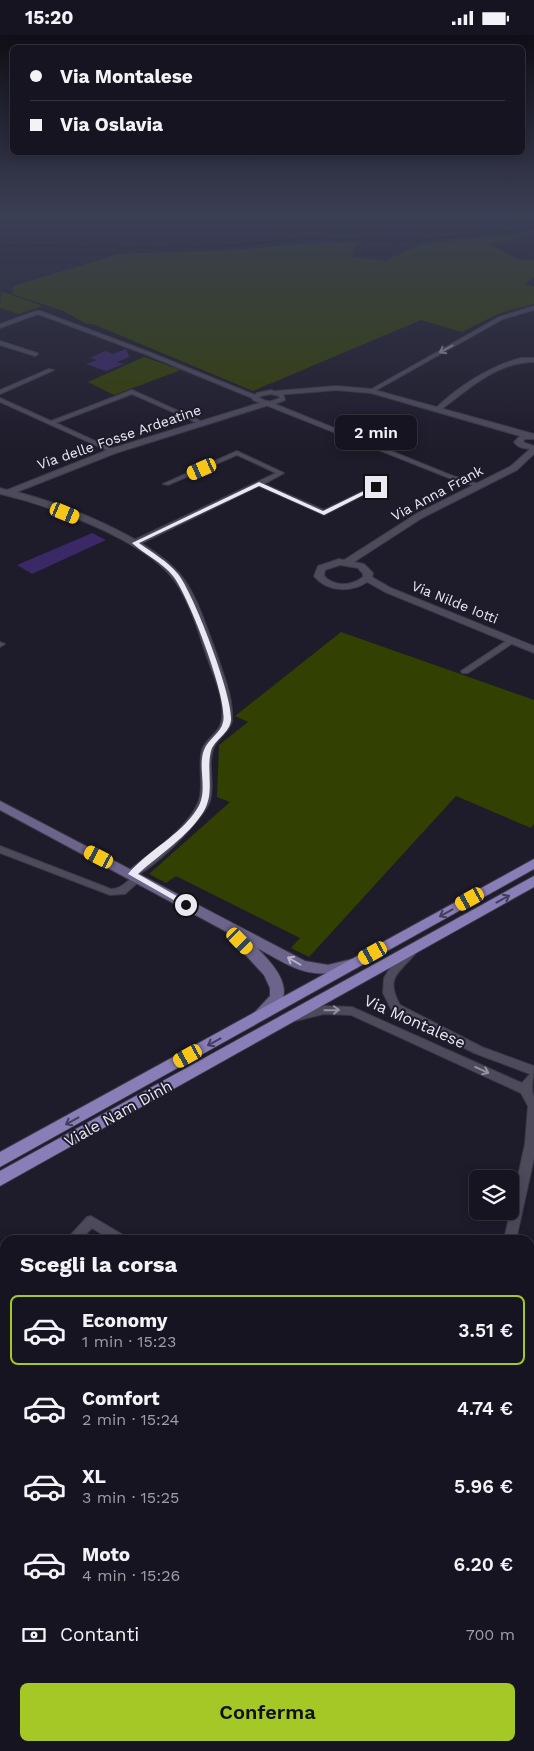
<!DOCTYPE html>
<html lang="it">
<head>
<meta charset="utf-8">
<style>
  :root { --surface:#161420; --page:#1f1d29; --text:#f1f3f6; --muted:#9e9ea5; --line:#35333e; --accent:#a4c825 }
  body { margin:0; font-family:"Work Sans",sans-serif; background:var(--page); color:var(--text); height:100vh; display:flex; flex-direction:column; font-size:19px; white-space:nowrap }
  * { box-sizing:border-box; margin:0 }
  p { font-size:16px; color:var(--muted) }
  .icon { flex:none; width:28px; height:28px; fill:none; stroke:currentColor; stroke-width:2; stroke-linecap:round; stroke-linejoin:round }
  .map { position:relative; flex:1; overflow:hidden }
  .sheet { position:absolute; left:0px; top:1200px; width:535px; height:516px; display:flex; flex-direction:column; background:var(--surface); border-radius:15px 15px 0 0; box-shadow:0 2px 12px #0003,0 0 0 1px var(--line) }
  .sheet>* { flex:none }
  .hud { position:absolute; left:10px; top:10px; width:515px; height:110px; border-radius:8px; box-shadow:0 2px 12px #0003,0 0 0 1px var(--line); display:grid; align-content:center; height:110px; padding:0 20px; background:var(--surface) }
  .controls { position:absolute; left:469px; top:1135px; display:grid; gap:10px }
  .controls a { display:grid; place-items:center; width:50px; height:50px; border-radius:8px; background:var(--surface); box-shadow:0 2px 12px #0003,0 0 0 1px var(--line); font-size:25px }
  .end { position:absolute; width:22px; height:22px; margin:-11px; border:6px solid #eae8f3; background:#111; box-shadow:0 0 0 2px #111 }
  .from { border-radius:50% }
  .bubble { position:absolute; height:35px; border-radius:8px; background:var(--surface); box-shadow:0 2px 12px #0003,0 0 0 1px var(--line); font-size:16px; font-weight:600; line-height:35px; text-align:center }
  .car { position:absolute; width:15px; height:30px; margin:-15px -8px; border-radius:6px; box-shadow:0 0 4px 1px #0007; background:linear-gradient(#f5c518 24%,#345 0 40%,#f5c518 0 76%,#345 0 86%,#f5c518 0) }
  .hud b { display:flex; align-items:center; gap:18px; height:48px; font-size:19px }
  .hud b+b { border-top:1px solid var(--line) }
  .hud i { width:12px; height:12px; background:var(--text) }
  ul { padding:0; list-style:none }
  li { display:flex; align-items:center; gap:15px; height:70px; margin:0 10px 8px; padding:0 10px; border:2px solid transparent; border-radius:8px }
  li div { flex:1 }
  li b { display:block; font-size:19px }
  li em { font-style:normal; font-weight:600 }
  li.on { border-color:var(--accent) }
  li>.icon { width:45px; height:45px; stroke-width:1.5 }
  h2 { padding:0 20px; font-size:22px; line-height:60px }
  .pay { display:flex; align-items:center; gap:12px; height:55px; padding:0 20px; font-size:19px }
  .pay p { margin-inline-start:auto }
  .primary-button { display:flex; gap:10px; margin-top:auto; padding:10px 20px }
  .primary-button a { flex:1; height:58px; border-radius:8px; background:var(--accent); color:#111; font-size:20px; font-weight:600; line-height:58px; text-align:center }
  .status { display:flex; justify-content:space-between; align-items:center; height:35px; padding:0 25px; background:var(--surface); direction:ltr }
  .status svg { height:14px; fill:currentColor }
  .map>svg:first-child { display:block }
  .green { fill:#324002 }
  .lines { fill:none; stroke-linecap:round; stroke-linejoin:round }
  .stream { stroke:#060b00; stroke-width:2 }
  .building { fill:#3a2867 }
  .minor-casing { stroke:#3a3844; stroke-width:2 }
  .tertiary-casing { stroke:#3a3844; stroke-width:2 }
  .secondary-casing { stroke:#3a3844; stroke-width:2 }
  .primary-casing { stroke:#3a3844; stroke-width:2 }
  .minor { fill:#4d4a5c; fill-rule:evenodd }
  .tertiary { fill:#4d4a5c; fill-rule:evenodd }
  .secondary { fill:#6c648a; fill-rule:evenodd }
  .primary { fill:#8a7eb8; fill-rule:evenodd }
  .oneway { stroke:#9491a0 }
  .oneway2 { stroke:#443e5c }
  .oneway3 { stroke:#b8b3c9 }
  .route { fill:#eae8f3 }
  .labels { text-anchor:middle; stroke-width:4; stroke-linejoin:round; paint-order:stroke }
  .far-street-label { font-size:14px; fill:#eae8f3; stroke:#1e1b2a }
  .street-label { font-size:16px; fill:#eae8f3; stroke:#1e1b2a }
</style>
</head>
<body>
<div class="status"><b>15:20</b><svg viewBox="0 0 49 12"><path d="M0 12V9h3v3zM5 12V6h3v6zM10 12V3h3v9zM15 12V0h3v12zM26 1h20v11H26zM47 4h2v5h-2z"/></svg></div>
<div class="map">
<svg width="534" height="1716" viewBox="0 0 534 1716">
  <rect width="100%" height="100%" fill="#1e1b2a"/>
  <path class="green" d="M523 198 526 201 489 209 519 225H534V242L524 249 534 252V269L500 278 462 297 421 285 253 356 93 289H87L63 276 13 259V251L119 219 235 215 296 209 358 207 351 219 354 222 385 226 422 209Z
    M1 256 43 271 18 279 0 273Z
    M144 322 181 335 114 360 88 347Z
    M341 597 534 665V789L531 793 456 761 309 922 291 913 300 903 176 841 166 848 149 839 230 767 217 762 219 710 248 687 235 681Z"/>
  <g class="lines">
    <path class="stream" d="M529 180 534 183
      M0 210 144 213 229 211 305 203 408 206 534 193"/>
  </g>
  <path class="building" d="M126 314 129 322 117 327 124 329 106 336 86 329 97 325 90 323 105 316 113 319Z
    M92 498 106 505 32 539 17 530Z"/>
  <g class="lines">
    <g class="minor-casing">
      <path id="minor" d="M534 271V275L503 284 373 357 368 356 499 282Z
        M36 276H40L149 317 255 360 257 358 271 355 283 359 285 365 275 369 453 441 482 450 479 452 449 443 253 365 252 363 145 319 38 279 0 293V289ZM271 359 279 361 280 363 269 367 259 363 261 361Z
        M0 306 37 318 38 319 35 321 0 310Z
        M521 323H534V327C496 327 468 355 439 376L434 375C457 352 490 331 521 323Z
        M49 334 54 335 0 359V355Z
        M132 355 205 388 200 389 132 359 56 388 115 415V417L113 418 0 367V363L51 386Z
        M237 416 284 438 264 449 324 475 374 451 379 452 324 480 259 451 138 510H132V506L276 438 237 420 168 450 163 449Z
        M509 604H515L516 606 468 638H462L461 636Z
        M0 607 5 609 0 612Z
        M0 811 111 854C126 854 129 839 141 841L143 843 125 859 110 860 0 818Z
        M413 911 418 915C403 937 383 939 400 970L482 1012 534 1031C534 1041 530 1053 534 1062V1123L516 1205H504L525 1109 528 1071 521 1058 351 980 324 979 295 986 291 985 290 982 291 979 324 971 352 972 522 1048 530 1039 474 1018 392 976 383 958 384 943 393 928 409 912Z
        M91 1181 125 1201 127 1205H111L92 1193 80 1205H66L87 1182Z
        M5 1268V1283L0 1285V1270Z
        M0 1340 5 1342V1356L0 1354Z
        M5 1546V1566L0 1568V1548Z
        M530 1550 534 1552V1570L530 1568Z
        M354 1711H371L369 1716H352Z"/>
    </g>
    <g class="tertiary-casing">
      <path id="tertiary" d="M336 351 371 354 534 399V404H525L523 407 534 411V419L517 435 422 483 354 527 364 529 373 538 372 542 391 553 534 611V618L385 557 367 547C351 558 327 557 314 541L318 531 339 524 344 525 416 479 511 431 530 414C523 413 518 413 514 407L520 401 371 358 336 355 277 360 273 358 277 356ZM340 530 358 533 363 539V542C351 551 335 552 324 541L325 535Z
        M266 366H269V370L116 418 17 457C64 469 146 501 179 538 197 559 206 591 216 617 223 639 234 663 232 687 229 697 219 702 214 712 207 729 215 748 210 766 205 783 144 846 128 842L126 839 128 836C150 818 194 790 200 761 203 746 198 730 202 715 205 704 218 699 221 688 227 668 213 640 207 622 198 596 190 567 174 545 144 504 48 470 0 459V453L7 455 110 414Z"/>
    </g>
    <g class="secondary-casing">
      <path id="secondary" d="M0 766 305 926 328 930 352 924 357 925 359 929 357 933C310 946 297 935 257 913 273 929 298 955 274 976 268 981 264 984 257 982L254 978 270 961V953L264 940 228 901 227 897 0 775Z"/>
    </g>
    <g class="primary-casing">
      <path id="primary" d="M534 824V834L0 1132V1117Z
        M534 841V852L0 1151V1136Z"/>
    </g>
    <use href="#minor" class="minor"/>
    <use href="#tertiary" class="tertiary"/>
    <use href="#secondary" class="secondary"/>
    <use href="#primary" class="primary"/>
  </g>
  <defs><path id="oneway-shaft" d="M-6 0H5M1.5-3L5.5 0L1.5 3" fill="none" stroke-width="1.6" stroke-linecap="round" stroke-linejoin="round" transform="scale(1.25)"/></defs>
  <g class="oneway">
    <use href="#oneway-shaft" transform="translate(446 314) rotate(151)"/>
    <use href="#oneway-shaft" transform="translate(332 975) rotate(-1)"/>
    <use href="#oneway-shaft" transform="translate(482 1035) rotate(24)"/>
  </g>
  <g class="oneway2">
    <use href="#oneway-shaft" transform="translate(503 864) rotate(-29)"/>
    <use href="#oneway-shaft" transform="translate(446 878) rotate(151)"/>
    <use href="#oneway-shaft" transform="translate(214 1007) rotate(151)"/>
    <use href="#oneway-shaft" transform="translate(72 1086) rotate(151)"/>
  </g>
  <use class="oneway3" href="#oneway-shaft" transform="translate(294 926) rotate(-150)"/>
  <linearGradient id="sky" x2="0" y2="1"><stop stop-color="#100f17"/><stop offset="0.43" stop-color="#3b3f55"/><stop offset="1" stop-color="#3b3f55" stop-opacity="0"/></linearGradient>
  <rect width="534" height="420" fill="url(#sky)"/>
  <path class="route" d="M259 447 323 476 374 451 379 452 324 480 259 451 139 508C153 518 167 526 178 539 193 557 233 661 231 685 230 698 214 705 211 716 206 736 215 757 204 776 189 801 159 820 138 839L189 868V871L186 872 128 839C148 815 180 801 197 774 209 756 197 733 204 715 208 704 221 698 223 687 229 666 188 559 173 541 162 527 145 520 132 508Z"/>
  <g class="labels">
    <g class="far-street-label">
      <text transform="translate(119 402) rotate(-19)" y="5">Via delle Fosse Ardeatine</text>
      <text transform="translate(437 458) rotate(-28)" y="5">Via Anna Frank</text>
      <text transform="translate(455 567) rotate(22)" y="5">Via Nilde Iotti</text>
    </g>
    <g class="street-label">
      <text transform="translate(415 986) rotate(24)" y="6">Via Montalese</text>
      <text transform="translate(118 1078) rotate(-29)" y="6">Viale Nam Dinh</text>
    </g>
  </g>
</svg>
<div class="controls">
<a><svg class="icon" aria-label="layers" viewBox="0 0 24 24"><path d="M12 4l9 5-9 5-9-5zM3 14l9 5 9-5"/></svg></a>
</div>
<i class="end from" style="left:186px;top:870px"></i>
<i class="end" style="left:376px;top:452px"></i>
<div class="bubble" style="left:335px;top:380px;width:82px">2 min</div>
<i class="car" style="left:202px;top:434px;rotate:246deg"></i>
<i class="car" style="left:65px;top:478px;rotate:112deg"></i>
<i class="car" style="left:99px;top:822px;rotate:297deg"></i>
<i class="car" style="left:470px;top:864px;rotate:241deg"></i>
<i class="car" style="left:240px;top:906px;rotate:136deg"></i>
<i class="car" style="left:373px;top:918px;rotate:241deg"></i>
<i class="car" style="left:188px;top:1021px;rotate:241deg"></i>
<div class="hud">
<b><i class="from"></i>Via Montalese</b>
<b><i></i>Via Oslavia</b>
</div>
<section class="sheet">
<h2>Scegli la corsa</h2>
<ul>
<li class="on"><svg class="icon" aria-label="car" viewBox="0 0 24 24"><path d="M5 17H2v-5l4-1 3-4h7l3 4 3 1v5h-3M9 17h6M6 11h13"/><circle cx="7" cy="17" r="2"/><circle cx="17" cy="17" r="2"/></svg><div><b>Economy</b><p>1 min · 15:23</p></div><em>3.51 €</em></li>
<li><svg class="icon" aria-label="car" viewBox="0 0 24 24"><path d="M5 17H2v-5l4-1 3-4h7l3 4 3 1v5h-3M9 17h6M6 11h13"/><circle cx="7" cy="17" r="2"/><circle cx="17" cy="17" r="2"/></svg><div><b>Comfort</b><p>2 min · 15:24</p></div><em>4.74 €</em></li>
<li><svg class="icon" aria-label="car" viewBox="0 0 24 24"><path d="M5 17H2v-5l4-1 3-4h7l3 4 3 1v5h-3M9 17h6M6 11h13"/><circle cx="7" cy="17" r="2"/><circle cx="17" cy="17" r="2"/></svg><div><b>XL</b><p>3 min · 15:25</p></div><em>5.96 €</em></li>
<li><svg class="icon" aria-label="car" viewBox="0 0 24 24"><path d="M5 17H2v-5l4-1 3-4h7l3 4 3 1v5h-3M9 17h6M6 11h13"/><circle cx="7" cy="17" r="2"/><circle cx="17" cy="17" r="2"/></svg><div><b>Moto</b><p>4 min · 15:26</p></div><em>6.20 €</em></li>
</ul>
<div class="pay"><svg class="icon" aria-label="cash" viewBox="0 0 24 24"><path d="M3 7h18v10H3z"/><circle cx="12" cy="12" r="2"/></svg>Contanti<p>700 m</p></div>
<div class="primary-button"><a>Conferma</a></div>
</section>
</div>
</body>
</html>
